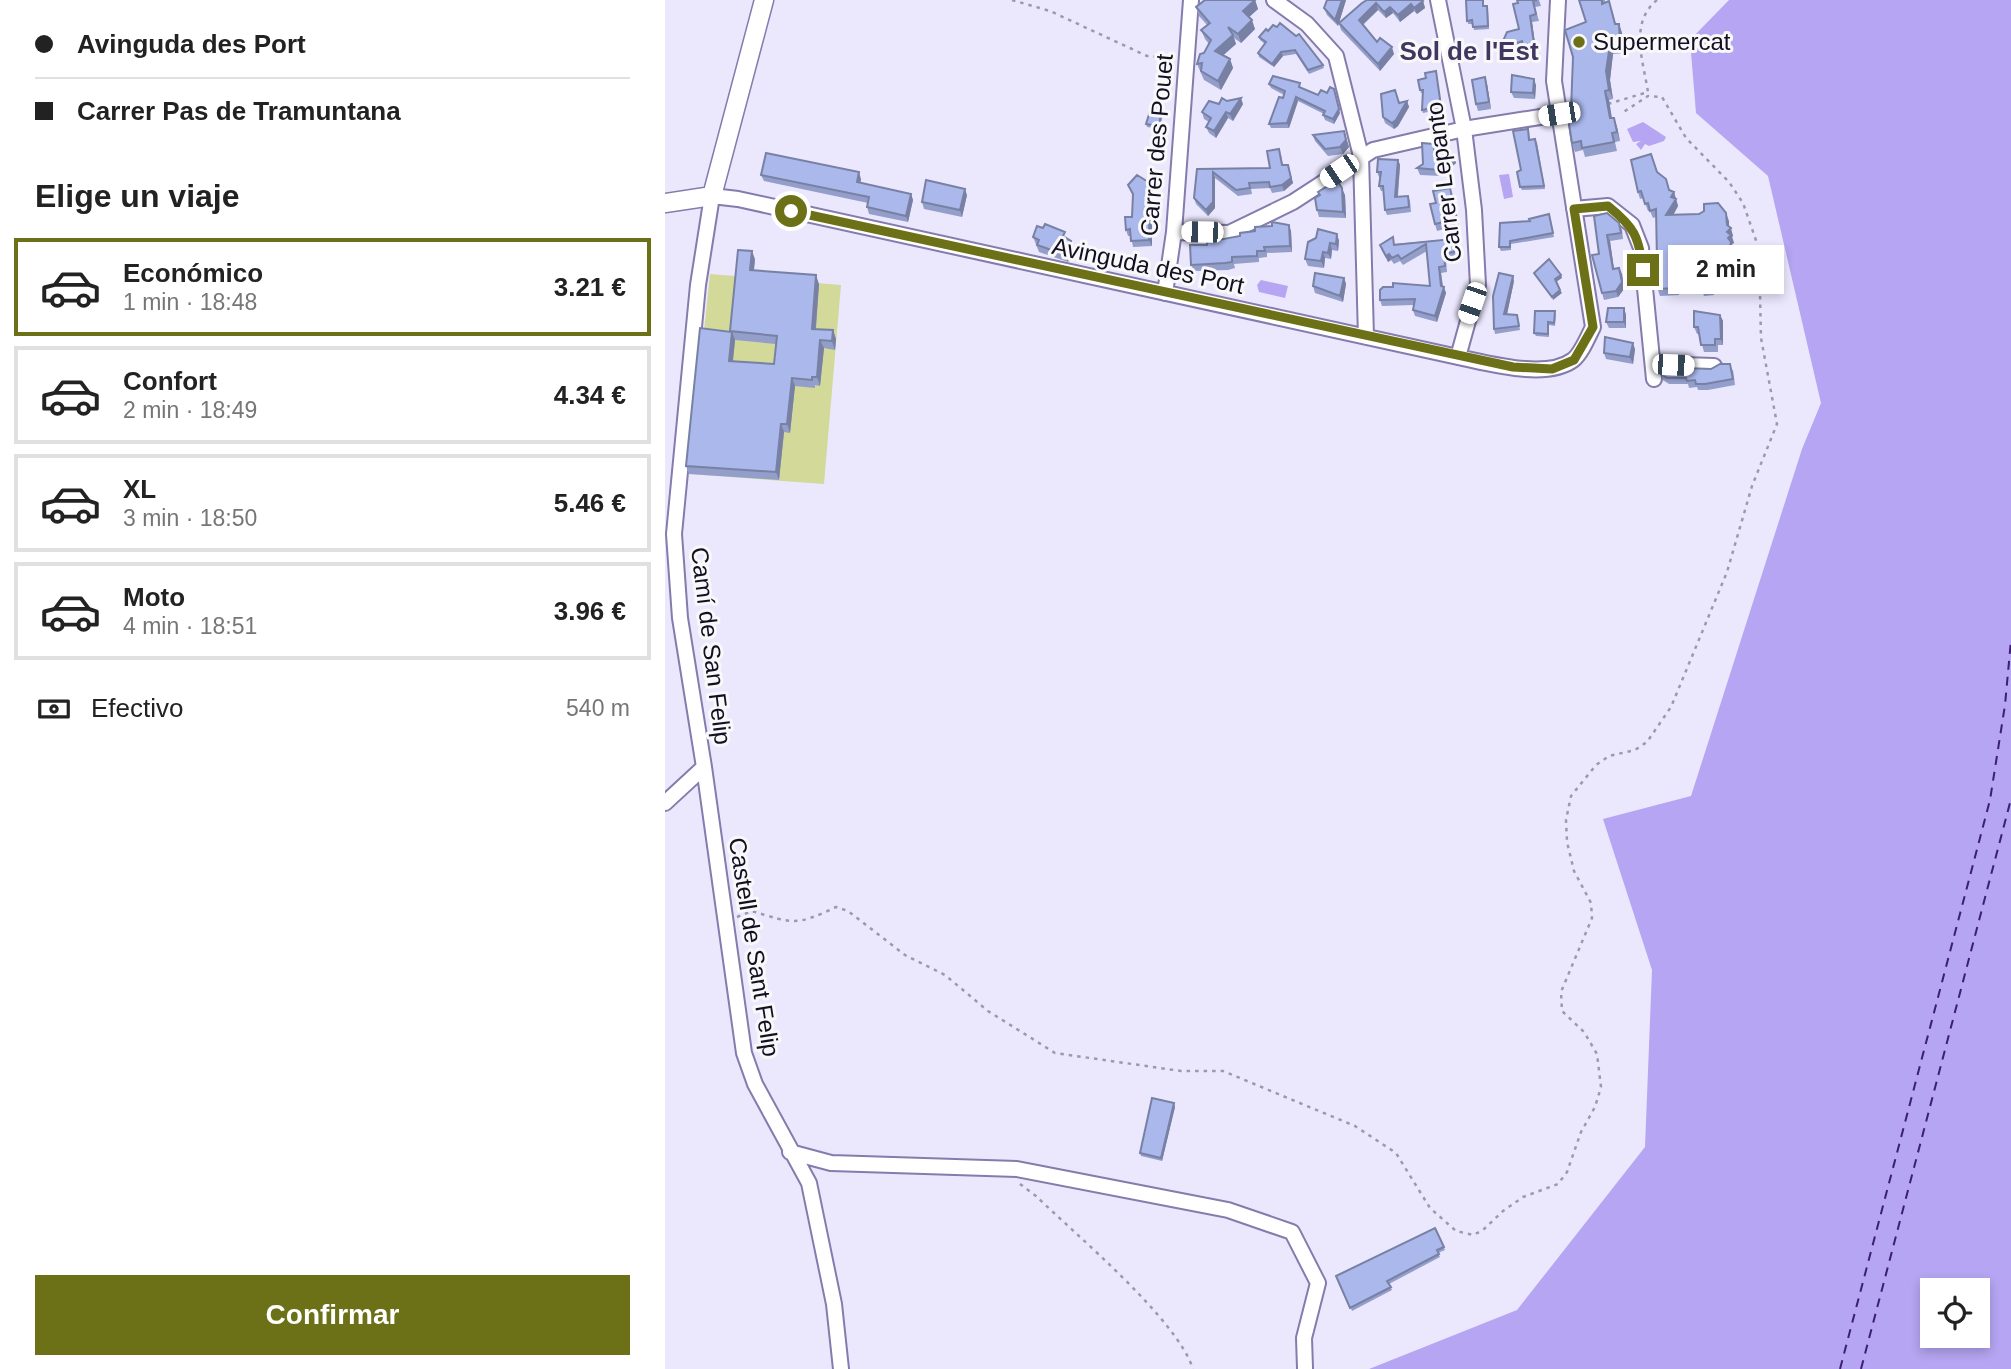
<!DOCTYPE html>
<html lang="es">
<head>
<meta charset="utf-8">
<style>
  :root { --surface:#fff; --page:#f6f6f6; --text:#222; --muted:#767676; --line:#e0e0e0; --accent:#6c7118 }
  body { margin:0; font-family:Helvetica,sans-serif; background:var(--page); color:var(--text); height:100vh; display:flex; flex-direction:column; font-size:26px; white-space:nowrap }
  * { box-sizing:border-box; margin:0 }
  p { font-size:23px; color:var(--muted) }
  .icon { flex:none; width:38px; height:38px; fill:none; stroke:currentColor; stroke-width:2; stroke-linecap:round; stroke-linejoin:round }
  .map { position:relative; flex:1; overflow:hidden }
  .panel { display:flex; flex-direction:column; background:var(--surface); width:665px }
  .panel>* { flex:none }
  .banner { display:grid; align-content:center; height:154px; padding:0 35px; background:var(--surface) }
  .buttons { position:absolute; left:1255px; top:1278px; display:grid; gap:14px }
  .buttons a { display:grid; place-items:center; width:70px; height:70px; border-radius:0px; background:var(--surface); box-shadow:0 4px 10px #0003; font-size:35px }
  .end { position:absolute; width:32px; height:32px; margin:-16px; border:9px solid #6c7118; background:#fff; box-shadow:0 0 0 4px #fff }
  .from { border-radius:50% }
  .bubble { position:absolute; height:49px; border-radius:0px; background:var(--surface); box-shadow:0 4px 10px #0003; font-size:23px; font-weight:700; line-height:49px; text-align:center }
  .car { position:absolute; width:21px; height:42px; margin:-21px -10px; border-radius:9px; box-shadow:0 0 5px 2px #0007; background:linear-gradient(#fff 24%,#345 0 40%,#fff 0 76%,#345 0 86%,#fff 0) }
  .banner b { display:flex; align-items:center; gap:24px; height:66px; font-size:26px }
  .banner b+b { border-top:2px solid var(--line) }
  .banner i { width:18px; height:18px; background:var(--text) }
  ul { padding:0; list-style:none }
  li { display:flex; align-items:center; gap:21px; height:98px; margin:0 14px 10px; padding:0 21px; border:4px solid var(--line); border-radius:0px }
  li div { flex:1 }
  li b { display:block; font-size:26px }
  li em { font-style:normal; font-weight:700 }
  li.active { border-color:var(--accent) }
  li>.icon { width:63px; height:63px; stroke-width:1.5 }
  h2 { padding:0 35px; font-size:32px; line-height:84px }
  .pay { display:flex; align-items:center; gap:18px; height:77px; padding:0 35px; font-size:26px }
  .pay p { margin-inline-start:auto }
  .action { display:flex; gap:14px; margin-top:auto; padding:14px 35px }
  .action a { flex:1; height:80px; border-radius:0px; background:var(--accent); color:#fff; font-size:28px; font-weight:700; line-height:80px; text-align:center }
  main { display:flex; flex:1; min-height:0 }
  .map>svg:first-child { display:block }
  .green { fill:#d3d998 }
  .water { fill:#b5a5f2; fill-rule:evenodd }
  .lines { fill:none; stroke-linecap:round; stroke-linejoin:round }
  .ferry { stroke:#3c1e76; stroke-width:2; stroke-dasharray:9 7; stroke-linecap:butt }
  .minor-casing { stroke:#857bac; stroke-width:18 }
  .major-casing { stroke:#857bac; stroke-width:21 }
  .path { stroke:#9c98ad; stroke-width:2.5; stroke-dasharray:3.5 5; stroke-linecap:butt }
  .minor { stroke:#fff; stroke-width:14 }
  .major { stroke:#fff; stroke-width:18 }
  .wall { fill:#939eca; fill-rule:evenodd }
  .shaded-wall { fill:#7881a4 }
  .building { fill:#abb8eb; stroke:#7881a4; stroke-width:2 }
  .route { stroke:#6c7118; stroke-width:9 }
  .poi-dot { fill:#6c7118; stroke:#f8f8f8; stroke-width:2.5 }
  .labels { text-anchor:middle; stroke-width:6; stroke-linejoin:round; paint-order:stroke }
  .poi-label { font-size:24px; fill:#130e21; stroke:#f8f8f8; text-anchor:start }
  .street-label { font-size:24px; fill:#130e21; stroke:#f8f8f8 }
  .neighbourhood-label { font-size:26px; font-weight:bold; fill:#403661; stroke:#f8f8f8 }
</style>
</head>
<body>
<main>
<section class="panel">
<div class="banner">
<b><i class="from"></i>Avinguda des Port</b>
<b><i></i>Carrer Pas de Tramuntana</b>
</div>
<h2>Elige un viaje</h2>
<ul>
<li class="active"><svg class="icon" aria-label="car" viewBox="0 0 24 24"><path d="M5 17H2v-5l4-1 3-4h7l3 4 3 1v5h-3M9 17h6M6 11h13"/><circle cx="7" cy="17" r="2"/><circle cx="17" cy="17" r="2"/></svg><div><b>Económico</b><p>1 min · 18:48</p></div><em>3.21 €</em></li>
<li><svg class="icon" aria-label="car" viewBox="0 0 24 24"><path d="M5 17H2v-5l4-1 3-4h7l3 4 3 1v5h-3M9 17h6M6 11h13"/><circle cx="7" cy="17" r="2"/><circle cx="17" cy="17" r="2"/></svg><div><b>Confort</b><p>2 min · 18:49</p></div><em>4.34 €</em></li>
<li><svg class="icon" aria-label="car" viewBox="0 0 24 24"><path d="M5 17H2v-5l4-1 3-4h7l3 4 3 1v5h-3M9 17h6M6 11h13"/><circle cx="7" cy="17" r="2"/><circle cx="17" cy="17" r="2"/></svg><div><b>XL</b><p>3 min · 18:50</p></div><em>5.46 €</em></li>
<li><svg class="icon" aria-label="car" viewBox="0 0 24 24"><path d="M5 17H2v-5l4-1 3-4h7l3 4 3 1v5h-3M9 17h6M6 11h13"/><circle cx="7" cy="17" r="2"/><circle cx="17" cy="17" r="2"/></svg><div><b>Moto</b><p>4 min · 18:51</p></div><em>3.96 €</em></li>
</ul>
<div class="pay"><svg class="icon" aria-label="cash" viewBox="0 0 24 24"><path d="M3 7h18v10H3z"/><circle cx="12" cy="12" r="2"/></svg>Efectivo<p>540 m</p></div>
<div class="action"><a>Confirmar</a></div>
</section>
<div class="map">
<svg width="1346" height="1369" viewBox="0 0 1346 1369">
  <rect width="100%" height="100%" fill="#ebe8fe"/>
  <path class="green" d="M45 274 176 285 159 484 24 474Z"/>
  <path class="water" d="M1064 0H1346V1369H704L852 1310 980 1147 987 970 938 819 1026 796 1137 449 1156 403 1103 176 1031 113 1025 40ZM1267 1290H1312V1335H1267Z
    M978 122 1001 137 999 141 984 146 980 144 976 150 971 144 976 141 968 142 962 129Z
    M844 174 848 197 839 199 834 175Z
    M596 280 623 286 620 298 594 292 592 285Z"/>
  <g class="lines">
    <path class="ferry" d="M1175 1369 1325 800 1340 705 1346 640
      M1196 1369 1346 799"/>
    <g class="minor-casing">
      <path id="minor" d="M609 0 642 24 671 56 696 156 701 337
        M773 0 799 129 809 210 813 285 793 357
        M909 209 943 206 967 225 976 248 989 379
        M509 232 564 233 628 202 708 150 799 129 894 114
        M500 293 509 232 526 0
        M988 364 1049 366
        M0 803 39 767
        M125 1152 166 1163 352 1169 563 1210 627 1232 653 1283 639 1338 640 1368
        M176 1369 169 1304 144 1183 90 1084 79 1053 39 767 15 618 9 534 33 285 47 196 73 199 793 357C823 363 881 380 908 360 916 354 923 337 928 327L889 81 893 0"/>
    </g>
    <g class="major-casing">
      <path id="major" d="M0 203 47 196 99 0"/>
    </g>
    <path class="path" d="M347 0 385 11 482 56 508 58
      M943 104 983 92C978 60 964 23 992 0
      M72 917 87 911C129 924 131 926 171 907L183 911 240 955 280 975 323 1011 390 1053 516 1071H558L690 1126 731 1153 765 1208 791 1231 808 1235 818 1230 838 1211 858 1197 893 1184 902 1172 916 1132 930 1107 936 1087 932 1054 919 1032 897 1011 896 992 927 918 926 903 909 871 902 842 901 820 906 796 931 765 944 756 970 750 982 742 1006 707 1062 572 1087 486 1112 424 1096 338 1094 249 1078 203 1064 182 1021 138 997 97 983 96 957 113
      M355 1184 371 1196C411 1235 512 1319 528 1369"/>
    <use href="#minor" class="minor"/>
    <use href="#major" class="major"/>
  </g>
  <path class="wall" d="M590 0 593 9 584 17 590 29 576 43 569 38 571 44 558 55 565 59 568 68 556 90 539 80 532 64 544 44 540 39 536 30 542 25 534 16 531 7Z
    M681 0 673 26 662 15 659 8Z
    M801 0H819V6L823 9 824 29 809 30 808 24H803Z
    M852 0H874L876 6 870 7 874 21 867 22 872 58 862 60 858 48 846 52 841 48 838 41 854 29Z
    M914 0H940V3L947 10 951 24H954L957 33 959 53 948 54 945 80 948 99 944 100 947 118H949L952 127 955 141 950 142 952 151 920 157 918 150 910 152 907 143 906 110 921 22Z
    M758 1 760 8 752 14 749 11 735 22 728 13 721 18 713 10 698 25 712 42 729 54 715 71 676 30 674 23 697 3Z
    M601 29 658 65 659 68 644 74 631 54 618 56 609 67 594 57 593 53 600 44 595 40 594 37Z
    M771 71 777 109 758 113 757 110 758 93H756L753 80 761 78Z
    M604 84 637 88 675 113 669 124 660 120 658 115 659 114 633 101 624 128H606L604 124 619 95 606 88Z
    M822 84 826 109 813 111 811 104Z
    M871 85 870 99 849 98 846 92Z
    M562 101 578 104 568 121 563 118 551 138 544 133 541 127 544 122 539 119 537 112 554 104Z
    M742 101 744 107 733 126 729 129 720 123 718 117 734 103Z
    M497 107 498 110 495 129 482 127 481 124Z
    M679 131 684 147 678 154 663 156 650 141 648 135Z
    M864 132 865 140 872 142 880 189 857 190 855 187 856 170Z
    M769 144 772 152 789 157 791 163 776 176 755 175 752 168 758 164Z
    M616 155 618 165H623L628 183 619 191 607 193 605 188 586 189 587 194 573 196 550 178V208L543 216 531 204 529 198 532 169 605 168Z
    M733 160 735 165 733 197 743 196 745 201 746 212 722 215 720 210 719 191H716L714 186 715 177H714L712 172Z
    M992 172 1005 191 1009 192 1013 206 1008 215 1064 221V227L1068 236 1067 237 1069 243 1067 244 1069 250 1066 264 1059 278 1063 282 1066 289H1049V295L1039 296 1037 290H1034L1031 282V273L1014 290V295L995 296 993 290 990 289 987 281 992 261 991 217 988 218 985 211H983L978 198 975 199 973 192Z
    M96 175 196 179 195 183 246 194 248 200 243 222 204 214 202 207 203 203 99 181Z
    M463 185 487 189V246L468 247 466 236H463L461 230 467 217 468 196Z
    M785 188 794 225 772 231 770 224 771 203Z
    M653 192 680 195 681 218 654 217 652 210 655 195Z
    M302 195 297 217 259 209 257 202Z
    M884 214 889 237 846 244V250L836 251 834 247 865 221Z
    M929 216 957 229 958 239 945 241 949 269 954 268 957 274 959 289 953 297 939 300 937 293 934 254Z
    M626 231 627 252 602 253V257L594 258V262L569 264 570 268 563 270 529 271 526 265 542 245Z
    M672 234 674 241 673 251 667 250 666 259 660 258 659 268 643 266 640 259Z
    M368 237 402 239 406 241 409 248 403 262 374 252Z
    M787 239 789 245 791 258 781 259 782 272 776 273 778 286 781 293 772 322 750 316 748 310 749 305 717 306 715 300 765 286 762 251 738 265 735 261 729 264 726 260 723 262 717 251 715 245Z
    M90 259 89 270 154 284 151 329 168 330 171 339 170 350 159 348 155 386 150 385V388L130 386 125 433 119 432 114 480 24 474 21 466ZM70 340 111 344 109 364 68 361Z
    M679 278 681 284 678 302 650 293 648 286Z
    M849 281 842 314 852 315 855 330 830 334 829 329Z
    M959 308 961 315V328H944L941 322Z
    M891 314 890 326 884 325V337L871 336 869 333Z
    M1055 315 1058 321V345H1053V352H1039L1034 334H1032L1029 327Z
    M970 349 968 364 941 359 939 353Z
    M1068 370 1070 385 1043 390H1033L1032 387 1024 388 1023 384H1004L998 380 996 374Z
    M510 1107 497 1161 476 1156 475 1153Z
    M770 1228 780 1250 773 1253 775 1257 724 1284 727 1290 687 1311 671 1276Z"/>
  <path class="shaded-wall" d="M590 0 593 9 582 19 578 11Z
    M677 0H681L673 26 670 20Z
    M758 1 760 8 752 14 749 8Z
    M711 3 713 10 696 26 694 20Z
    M746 4 749 11 735 22 733 15Z
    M725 7 728 13 721 18 719 12Z
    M865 16 867 22 872 58 870 51Z
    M587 20 590 29 576 43 573 34Z
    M954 24 957 33 959 53 955 44Z
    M568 35 571 44 553 60 550 51Z
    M945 45 948 54 945 80 948 99 944 90 941 71Z
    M727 47 729 54 715 71 713 64Z
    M616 52 618 56 609 67 607 64Z
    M565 59 568 68 556 90 553 81Z
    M820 77 822 84 826 109 824 102Z
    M869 79 871 85 870 99 868 93Z
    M940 91 944 100 948 127 945 118Z
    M671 94 675 113 669 124 668 119Z
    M631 97 633 101 624 128 622 123Z
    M576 98 578 104 568 121 565 114Z
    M742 101 744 107 733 126 729 129 727 123Z
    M497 107 498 110 495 129 494 126Z
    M561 112 563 118 551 138 549 131Z
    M949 118 952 127 955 141 952 132Z
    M679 131 684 147 678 154 675 147Z
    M789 157 791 163 776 176 774 170Z
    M733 160 735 165 732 202 730 197Z
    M623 165 628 183 619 191 617 185Z
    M194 172 196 179 194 189 192 182Z
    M548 172 550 178V208L543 216 541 210Z
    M485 183 487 189V246L484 240Z
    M677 188 680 195 681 218 678 212Z
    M300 189 302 195 297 217 295 210Z
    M1009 192 1013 206 1004 223 1001 215 1006 197Z
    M246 194 248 200 243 222 241 216Z
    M1061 213 1064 221V230L1066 228 1068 236 1067 237 1069 243 1067 244 1069 250 1066 264 1058 282 1055 274 1063 238Z
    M624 225 626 231 627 252 625 246Z
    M672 234 674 241 673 251 671 244Z
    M942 235 945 241 950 276 948 269Z
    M406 241 409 248 403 262 401 255Z
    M665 243 667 250 666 259 663 253Z
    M87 251 90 259 88 278 85 270Z
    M658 252 660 258 659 268 656 261Z
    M724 254 726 260 723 262 721 256Z
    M1030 264 1033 271 1014 290V295L1011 288V282Z
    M774 267 776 273 778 289 779 287 781 293 772 322 770 316 776 286Z
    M954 268 957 274 959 289 953 297 951 291Z
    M151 275 154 284 150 337 147 329Z
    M896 275 897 278 891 282 890 279Z
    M848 276 849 281 841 319 839 314Z
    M679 278 681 284 678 302 675 296Z
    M895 290 897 293 888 300 887 297Z
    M959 308 961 315V328L959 322Z
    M1055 315 1058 321V345L1056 339Z
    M168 330 171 339 170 350 167 341Z
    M67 332 70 340 67 369 64 361Z
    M155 340 159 348 155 386 152 377Z
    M968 343 970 349 968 364 965 357Z
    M127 378 130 386 125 433 122 424Z
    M116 424 119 432 114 480 111 472Z
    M509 1103 510 1107 497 1161 496 1158Z"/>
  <path class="building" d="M540 0H590L578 11 587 20 573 34 563 27 568 35 550 51 565 59 553 81 536 71 537 63 532 64 535 54 539 53 546 40 536 30 545 23 531 7Z
    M662 0H677L670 20 659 8Z
    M702 0H757L758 1 749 8 746 4 733 15 725 7 719 12 711 3 694 20 712 42 715 38 727 47 713 64 674 23 697 3Z
    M801 0H818V6H822L823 26 808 27 807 20 802 21Z
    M852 0H872L868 1 871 14 865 16 870 51 860 54 857 41 844 46 838 41 842 32 854 29 848 4 853 3Z
    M914 0H937V4L944 1 950 24H954L955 44 945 45 941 71 944 90 940 91 945 118H949L952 132 947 133 949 142 917 148 916 141 907 143 902 111 906 110 908 57 900 30 921 22Z
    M615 23 631 36 634 34 658 65 643 70 630 50 616 52 607 64 593 53 601 42 594 37 601 29 603 31 608 25 612 27Z
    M771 71 776 106 757 110 758 90H755L753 80 761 78 760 73Z
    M847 75 869 79 868 93 846 92Z
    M608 76 635 83 634 87 653 95 656 90 662 93 665 87 669 89 674 109 668 119 658 115 660 111 631 97 622 123 604 124 614 97 618 98 620 91 604 84Z
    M820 77 824 102 811 104 807 80Z
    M730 90 734 103 742 101 731 120 727 123 718 117 716 94Z
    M557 98 562 101 576 98 565 114 561 112 549 131 541 127 546 118 537 112 544 101 554 104Z
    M487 105 497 107 494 126 481 124Z
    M863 129 864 140 870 139 879 186 855 187 852 172 856 170 848 131Z
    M679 131 681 140 675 147 660 149 648 135Z
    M757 143 769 144V154L778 146 789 157 774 170 752 168 758 164Z
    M614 149 617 165H623L626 178 617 185 605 187 604 182 584 183 585 188 571 190 548 172V202L541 210 529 198 532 169 605 168 602 151Z
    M101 153 194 172 192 182 246 194 241 216 202 207 204 197 96 175Z
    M986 154 992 172 1001 179 1004 190 1009 192 1006 197 1011 199 1001 215 1034 214 1039 211V204L1053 203 1061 213 1062 225 1066 228 1062 232 1066 235 1063 238 1066 242 1063 257 1055 274 1063 282H1046V288H1036V282H1031L1030 264 1011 282V288L993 289V283L987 281V261H992L991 209 985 211 983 203 980 204 976 191 973 192 966 160Z
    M713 159 733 160 730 197 743 196 744 207 720 210 718 186H714L716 172H712Z
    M472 175 485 183 484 240 466 241 465 229 461 230 460 217H467L468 194 463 185Z
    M261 180 300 189 295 210 257 202Z
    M672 180 677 188 678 212 652 210 650 198 655 195 653 192Z
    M785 188 792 219 770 224 765 204 771 203 768 191Z
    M942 213 954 223 956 233 942 235 948 269 954 268 957 282 951 291 937 293 927 255 934 254 929 216Z
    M884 214 888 233 845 241V247H834L835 223 865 221 864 219Z
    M607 222 624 225 625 246 599 247 600 251H592V256L567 257V262L560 263 526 265 525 245H542V242L575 236V233L590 231V227L607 226Z
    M380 224 400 232 398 236 406 241 401 255 372 245 374 240 368 237 372 226 378 228Z
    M653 229 672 234 671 244 665 243 663 253 658 252 656 261 640 259 643 242 651 238Z
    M728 237 729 245 787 239 789 252 779 253 780 266 774 267 776 286 779 287 770 316 748 310 750 299 715 300V290L718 287H728V283L765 286 761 244 736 259 733 255 727 258 724 254 721 256 715 245Z
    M73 250 87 251 85 270 151 275 147 329 168 330 167 341 155 340 152 377H147V380L127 378 122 424H116L111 472 21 466 35 328 67 332 64 361 109 364 112 336 65 331Z
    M884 259 896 275 890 279 895 290 887 297 869 273Z
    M650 273 679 278 675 296 648 286Z
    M834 273 848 276 839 314 852 315 854 326 829 329 828 296Z
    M943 308H959V322H941Z
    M870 311H890L889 323 883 322V334L869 333Z
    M1029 311 1055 315 1056 339H1050V345H1036L1033 327H1029Z
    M940 337 968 343 965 357 939 353Z
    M1055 364H1065L1068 379 1040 384H1031L1030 380 1022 381 1021 378H1002L996 374V367L1046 369Z
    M487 1098 509 1103 496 1158 475 1153Z
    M770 1228 779 1247 772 1250 774 1254 722 1281 726 1287 685 1308 671 1276Z"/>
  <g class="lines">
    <path class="route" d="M126 211 848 367 887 369 909 360 928 327 909 209 943 206C969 227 974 236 978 270"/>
  </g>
  <circle class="poi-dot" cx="914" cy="42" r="7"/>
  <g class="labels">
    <g class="poi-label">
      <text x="928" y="50">Supermercat</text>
    </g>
    <g class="street-label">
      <text transform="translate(492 145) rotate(-85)" y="8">Carrer des Pouet</text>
      <text transform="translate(779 182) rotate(-97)" y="8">Carrer Lepanto</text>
      <text transform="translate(483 266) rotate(12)" y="8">Avinguda des Port</text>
      <text transform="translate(46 646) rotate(83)" y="8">Camí de San Felip</text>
      <text transform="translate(89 947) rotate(81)" y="8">Castell de Sant Felip</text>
    </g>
    <g class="neighbourhood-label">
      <text x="804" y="60">Sol de l'Est</text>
    </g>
  </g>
</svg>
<div class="buttons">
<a><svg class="icon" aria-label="locate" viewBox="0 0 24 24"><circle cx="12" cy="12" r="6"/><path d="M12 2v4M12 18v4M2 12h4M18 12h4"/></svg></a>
</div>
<i class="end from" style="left:126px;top:211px"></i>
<i class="end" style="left:978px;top:270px"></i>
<div class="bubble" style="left:1003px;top:245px;width:116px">2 min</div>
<i class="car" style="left:894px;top:114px;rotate:261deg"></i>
<i class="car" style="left:674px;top:171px;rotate:236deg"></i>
<i class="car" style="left:537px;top:232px;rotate:271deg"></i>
<i class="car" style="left:807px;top:303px;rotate:199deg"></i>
<i class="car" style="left:1008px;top:365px;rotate:92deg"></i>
</div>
</main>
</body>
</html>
